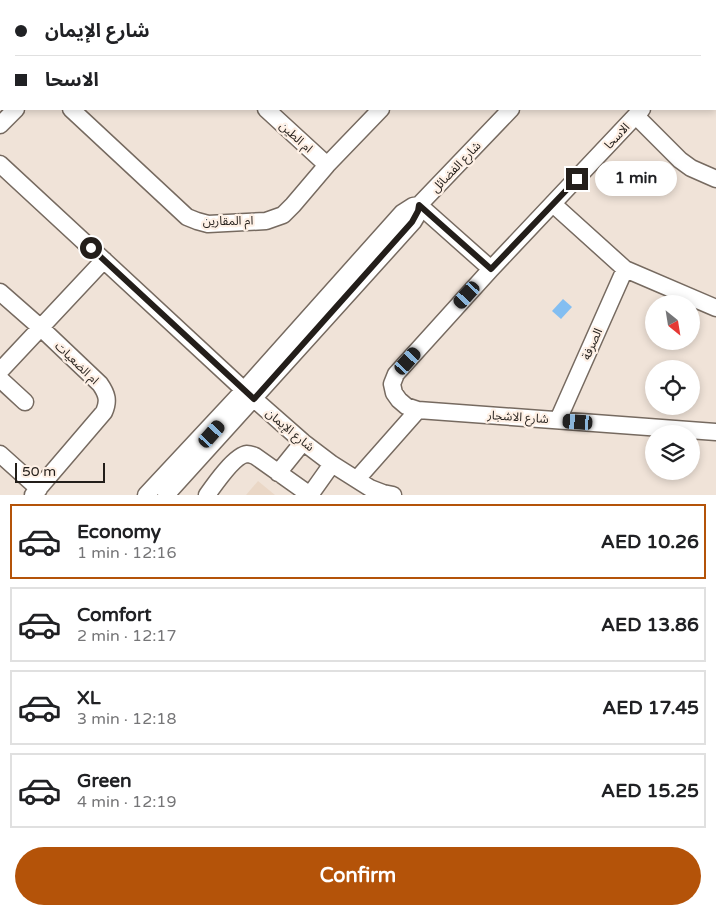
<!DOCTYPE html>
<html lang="en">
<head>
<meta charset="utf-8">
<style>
  :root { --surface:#fff; --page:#f2f2f2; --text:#202124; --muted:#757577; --line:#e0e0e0; --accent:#b45309 }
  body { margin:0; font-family:"Varela Round","Noto Sans Arabic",sans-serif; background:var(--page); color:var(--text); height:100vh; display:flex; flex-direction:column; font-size:19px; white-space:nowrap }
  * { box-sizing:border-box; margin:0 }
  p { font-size:16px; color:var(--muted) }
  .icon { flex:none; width:28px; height:28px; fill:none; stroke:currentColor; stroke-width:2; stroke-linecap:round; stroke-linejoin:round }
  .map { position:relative; height:495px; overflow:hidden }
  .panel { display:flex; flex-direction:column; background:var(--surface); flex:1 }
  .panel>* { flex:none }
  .guide { position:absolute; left:0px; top:0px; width:716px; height:110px; box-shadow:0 2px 8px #0003; display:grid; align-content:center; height:110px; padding:0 15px; background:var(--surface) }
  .needle { width:32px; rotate:150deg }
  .fabs { position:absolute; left:645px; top:295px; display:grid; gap:10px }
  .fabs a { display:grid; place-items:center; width:55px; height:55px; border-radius:50%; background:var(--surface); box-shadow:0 2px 8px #0003; font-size:25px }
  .scale { position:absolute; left:15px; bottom:12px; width:90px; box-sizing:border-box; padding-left:5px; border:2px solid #231e1a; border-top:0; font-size:14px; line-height:18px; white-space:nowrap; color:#231e1a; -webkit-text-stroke:4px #fef0e5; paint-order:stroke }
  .end { position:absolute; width:22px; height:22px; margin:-11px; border:6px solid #231e1a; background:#fff; box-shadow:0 0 0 2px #fff }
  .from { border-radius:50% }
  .bubble { position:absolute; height:35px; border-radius:18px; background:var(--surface); box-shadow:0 2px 8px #0003; font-size:16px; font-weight:700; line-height:35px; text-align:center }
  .car { position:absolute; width:15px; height:30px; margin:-15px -8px; border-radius:6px; box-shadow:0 0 4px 1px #0007; background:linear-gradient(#222 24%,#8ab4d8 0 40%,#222 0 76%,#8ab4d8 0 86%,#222 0) }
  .guide b { display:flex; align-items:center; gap:18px; height:48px; font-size:19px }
  .guide b+b { border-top:1px solid var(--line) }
  .guide i { width:12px; height:12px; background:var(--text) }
  ul { padding:9px 0 0; list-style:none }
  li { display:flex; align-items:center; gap:15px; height:75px; margin:0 10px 8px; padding:0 5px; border:2px solid var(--line); border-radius:0px }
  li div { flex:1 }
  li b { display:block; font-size:19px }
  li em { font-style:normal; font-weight:700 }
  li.current { border-color:var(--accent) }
  li>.icon { width:45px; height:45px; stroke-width:1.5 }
  .cta { display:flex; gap:10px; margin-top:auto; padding:10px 15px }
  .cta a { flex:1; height:58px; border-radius:30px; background:var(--accent); color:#fff; font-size:20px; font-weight:700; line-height:58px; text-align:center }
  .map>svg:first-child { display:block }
  .built { fill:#ead7c6 }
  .water { fill:#83bef1 }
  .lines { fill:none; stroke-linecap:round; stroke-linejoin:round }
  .minor-casing { stroke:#766a60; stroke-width:19 }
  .minor { stroke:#fff; stroke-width:16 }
  .route { stroke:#231e1a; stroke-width:6 }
  .labels { text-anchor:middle; stroke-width:4.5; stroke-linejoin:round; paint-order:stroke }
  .street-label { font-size:12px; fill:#231e1a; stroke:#fef0e5 }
</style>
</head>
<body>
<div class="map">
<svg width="716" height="495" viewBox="0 0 716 495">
  <rect width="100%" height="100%" fill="#f0e3d8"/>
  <path class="built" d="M258 481 275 495H246Z"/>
  <path class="water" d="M563 299 572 307 561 319 552 311Z"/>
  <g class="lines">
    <g class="minor-casing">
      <path id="minor" d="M147 0 149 1
        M349 0 350 1
        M475 0 476 1
        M185 1 187 0
        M611 1 612 0
        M715 30 716 29
        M0 44 1 46
        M71 109 187 217 197 221 208 224 266 221 283 215 293 205 327 165 381 109
        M266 109 327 165
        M642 109 491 269 396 374 392 384 394 393 399 400 406 406 418 410 716 432
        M636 116 680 160 691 168 716 179
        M0 125 16 109
        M0 164 244 390 303 442 332 464 370 488 383 493 393 495
        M553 204 625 269 716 308
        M419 205 491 269
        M0 292 41 328 100 384C107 394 109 401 104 412L33 495
        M0 371 104 260
        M0 379 25 402
        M558 420 625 269
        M0 454 39 489
        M278 473 303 442
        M357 479 418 410
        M146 495 244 390 402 213 413 206 419 205
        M166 495 413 222 416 217 419 205 511 109
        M207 495C214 485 235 455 247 454 250 454 252 455 255 456L310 495
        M310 495 332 464"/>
    </g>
    <use href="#minor" class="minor"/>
  </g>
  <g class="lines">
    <path class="route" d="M91 248 254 399 412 222 418 211 419 205 491 269 577 179"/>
  </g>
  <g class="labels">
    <g class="street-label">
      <text transform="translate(617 136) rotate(-47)" y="4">الاسحا</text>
      <text transform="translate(296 137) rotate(42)" y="4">ام الطين</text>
      <text transform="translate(456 167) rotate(-46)" y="4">شارع الفضائل</text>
      <text x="228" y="225">ام المقارين</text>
      <text transform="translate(592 344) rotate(-66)" y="4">الصرفة</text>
      <text transform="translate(77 363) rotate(44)" y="4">ام الضعيات</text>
      <text transform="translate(518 417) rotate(4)" y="4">شارع الاشجار</text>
      <text transform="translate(290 430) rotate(40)" y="4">شارع الإيمان</text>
    </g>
  </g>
</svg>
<div class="fabs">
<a><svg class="needle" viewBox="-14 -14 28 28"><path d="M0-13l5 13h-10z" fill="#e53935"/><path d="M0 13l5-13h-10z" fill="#757577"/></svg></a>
<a><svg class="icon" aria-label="locate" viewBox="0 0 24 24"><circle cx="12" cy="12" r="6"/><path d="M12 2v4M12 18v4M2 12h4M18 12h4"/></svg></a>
<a><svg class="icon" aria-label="layers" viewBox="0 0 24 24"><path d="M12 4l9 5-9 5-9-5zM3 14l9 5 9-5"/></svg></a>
</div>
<div class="scale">50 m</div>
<i class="end from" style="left:91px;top:248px"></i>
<i class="end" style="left:577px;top:179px"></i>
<div class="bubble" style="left:595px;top:161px;width:82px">1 min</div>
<i class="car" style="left:467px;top:295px;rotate:222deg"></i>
<i class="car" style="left:408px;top:361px;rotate:42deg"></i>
<i class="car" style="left:578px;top:422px;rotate:274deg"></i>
<i class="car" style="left:212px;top:434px;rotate:42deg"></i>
<div class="guide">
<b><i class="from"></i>شارع الإيمان</b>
<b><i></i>الاسحا</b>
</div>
</div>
<section class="panel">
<ul>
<li class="current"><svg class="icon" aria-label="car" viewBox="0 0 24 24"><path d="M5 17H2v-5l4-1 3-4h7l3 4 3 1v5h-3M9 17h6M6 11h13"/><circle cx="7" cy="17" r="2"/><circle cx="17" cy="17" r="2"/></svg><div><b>Economy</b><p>1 min · 12:16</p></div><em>AED 10.26</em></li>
<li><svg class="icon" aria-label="car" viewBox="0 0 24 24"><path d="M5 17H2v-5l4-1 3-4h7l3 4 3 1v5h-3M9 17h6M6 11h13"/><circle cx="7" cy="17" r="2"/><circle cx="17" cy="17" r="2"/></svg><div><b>Comfort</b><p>2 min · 12:17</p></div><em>AED 13.86</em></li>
<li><svg class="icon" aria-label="car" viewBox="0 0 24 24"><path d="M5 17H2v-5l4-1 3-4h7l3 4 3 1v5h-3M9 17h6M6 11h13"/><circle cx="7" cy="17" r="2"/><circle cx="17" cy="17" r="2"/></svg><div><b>XL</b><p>3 min · 12:18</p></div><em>AED 17.45</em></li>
<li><svg class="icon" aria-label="car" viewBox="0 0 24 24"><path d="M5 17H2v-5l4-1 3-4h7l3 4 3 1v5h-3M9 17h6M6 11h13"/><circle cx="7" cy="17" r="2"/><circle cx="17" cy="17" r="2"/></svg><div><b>Green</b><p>4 min · 12:19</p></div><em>AED 15.25</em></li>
</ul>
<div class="cta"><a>Confirm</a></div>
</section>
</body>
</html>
